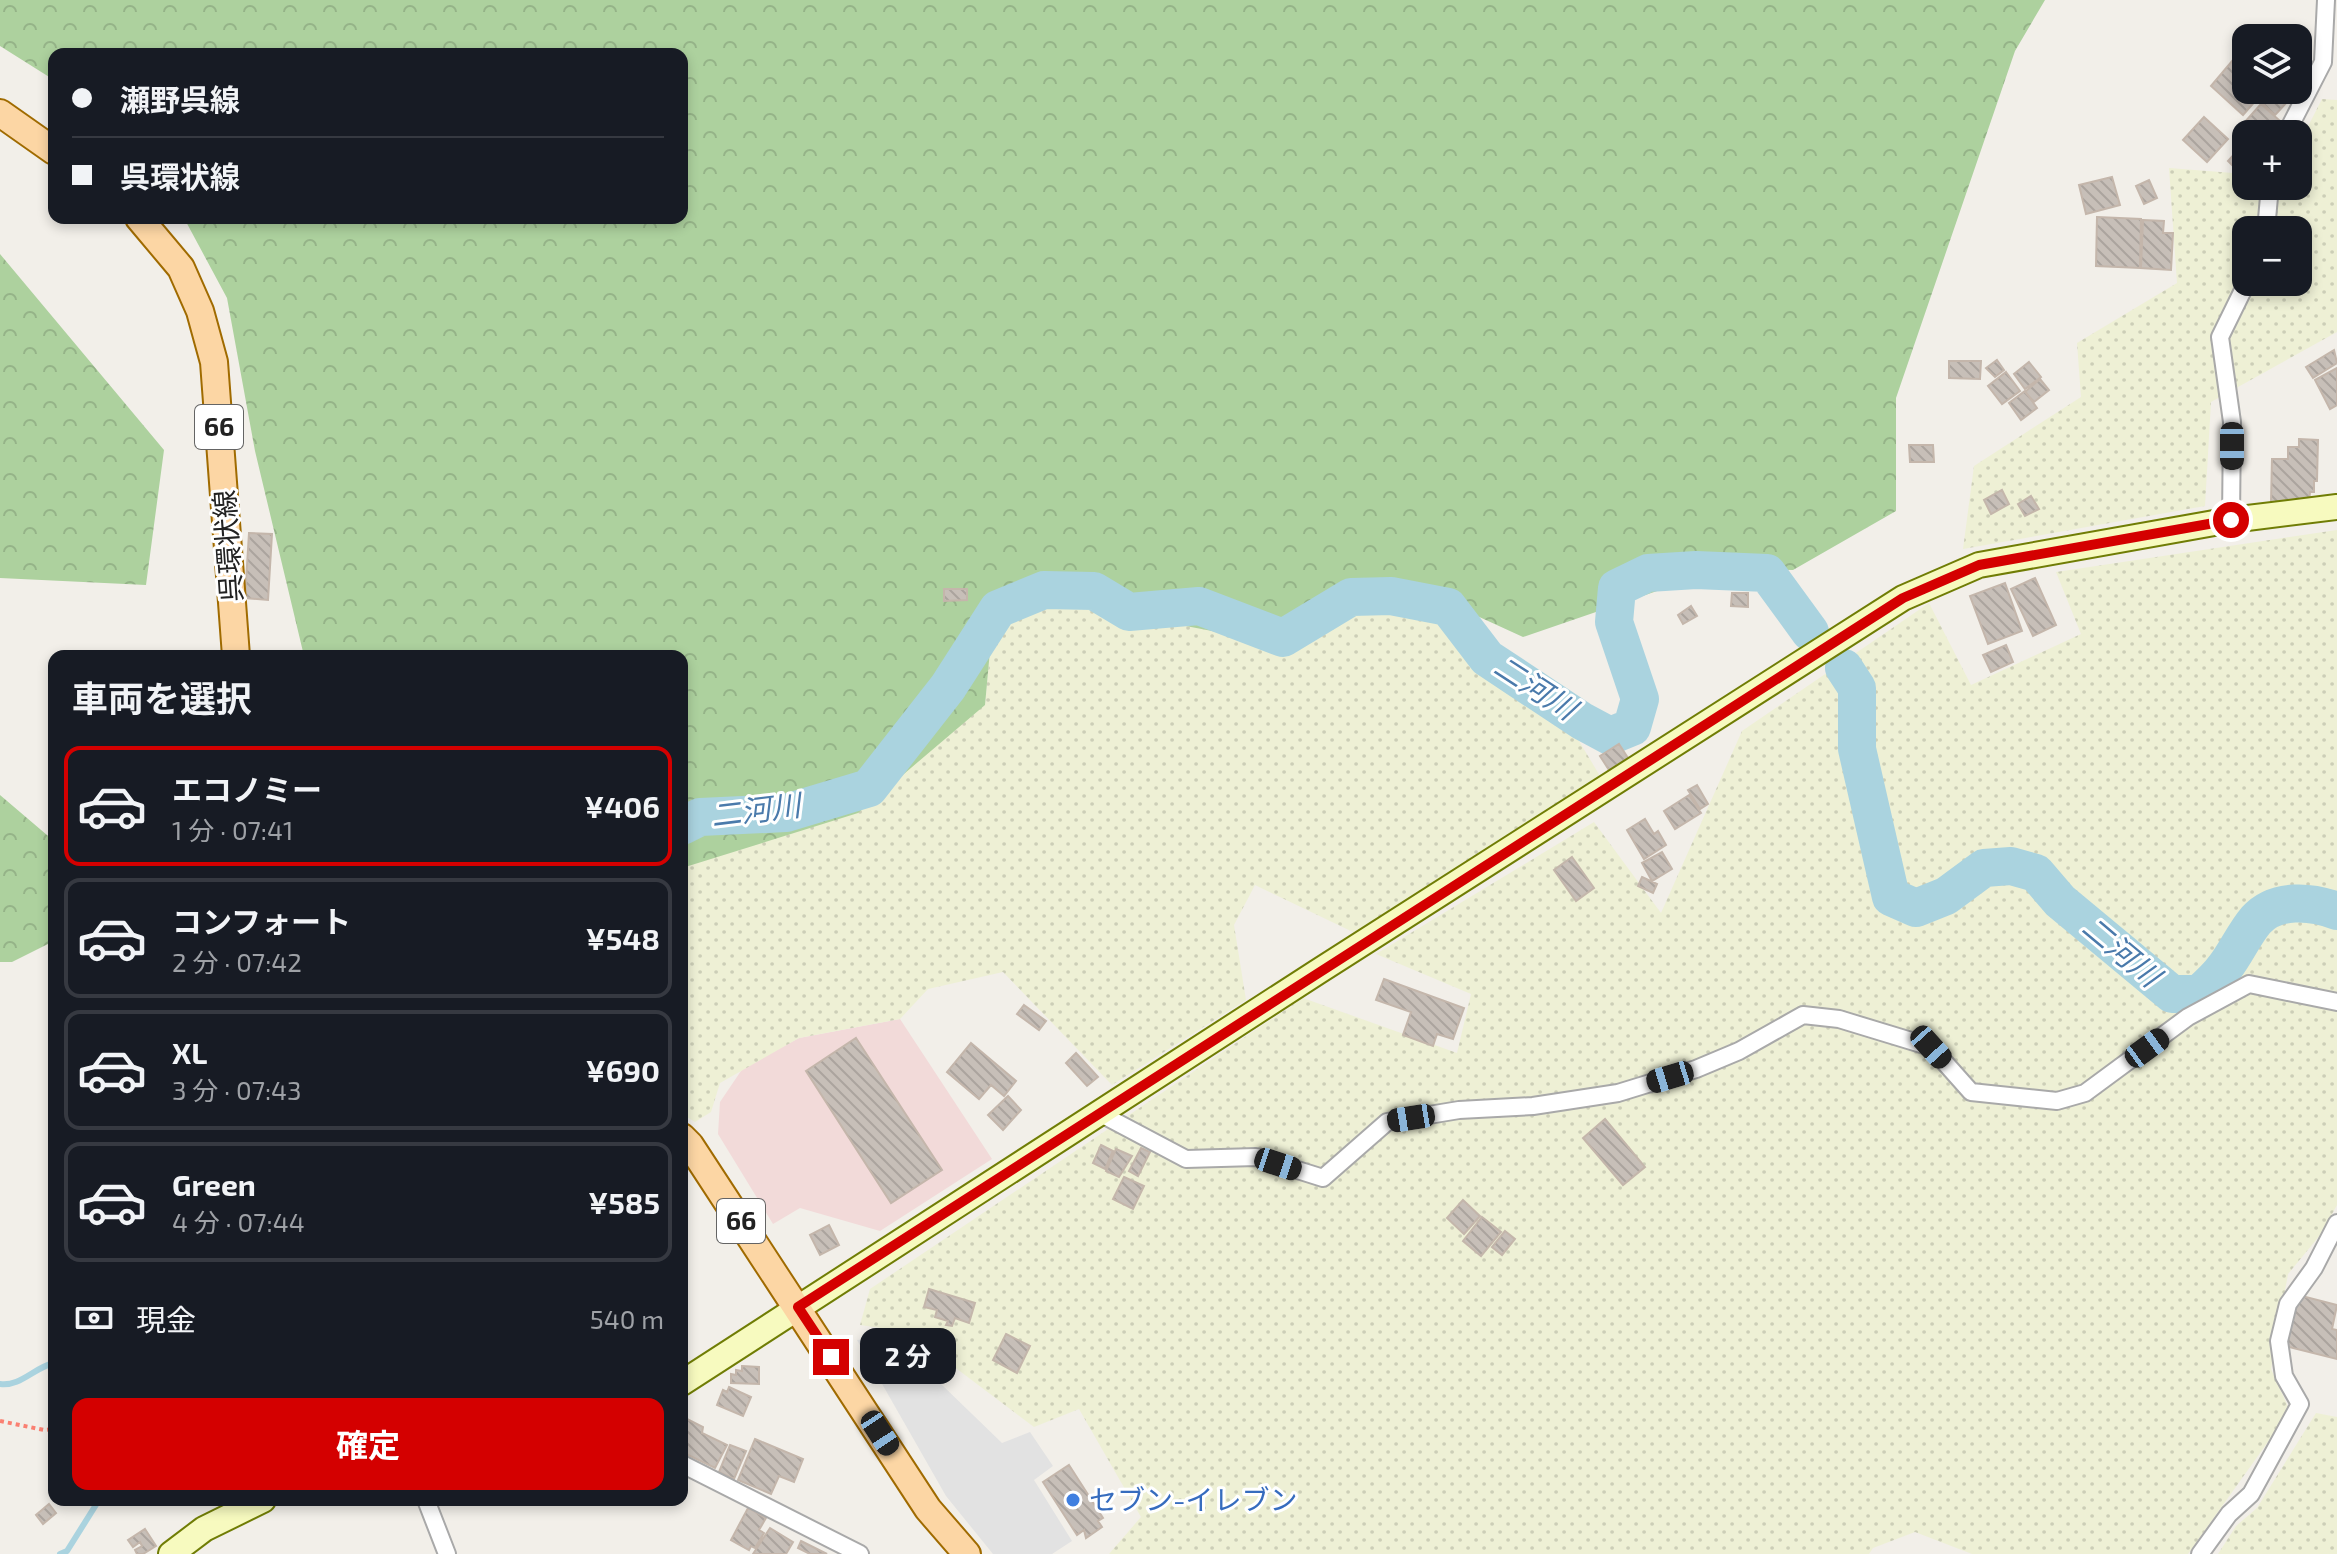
<!DOCTYPE html>
<html lang="ja">
<head>
<meta charset="utf-8">
<style>
  :root { --surface:#171b24; --page:#242831; --text:#f1f3f6; --muted:#9ea1a6; --line:#363941; --accent:#d40000 }
  body { margin:0; font-family:"Exo 2","Noto Sans JP",sans-serif; background:var(--page); color:var(--text); height:100vh; display:flex; flex-direction:column; font-size:30px; white-space:nowrap }
  * { box-sizing:border-box; margin:0 }
  p { font-size:26px; color:var(--muted) }
  .icon { flex:none; width:44px; height:44px; fill:none; stroke:currentColor; stroke-width:2; stroke-linecap:round; stroke-linejoin:round }
  .map { position:relative; flex:1; overflow:hidden }
  .side { position:absolute; left:48px; top:650px; width:640px; height:856px; display:flex; flex-direction:column; background:var(--surface); border-radius:16px; box-shadow:0 4px 12px #0003 }
  .side>* { flex:none }
  .top-card { position:absolute; left:48px; top:48px; width:640px; height:176px; border-radius:16px; box-shadow:0 4px 12px #0003; display:grid; align-content:center; height:176px; padding:0 24px; background:var(--surface) }
  .tools { position:absolute; left:2232px; top:24px; display:grid; gap:16px }
  .tools a { display:grid; place-items:center; width:80px; height:80px; border-radius:16px; background:var(--surface); box-shadow:0 4px 12px #0003; font-size:40px }
  .end { position:absolute; width:36px; height:36px; margin:-18px; border:10px solid #d40000; background:#fff; box-shadow:0 0 0 4px #fff }
  .from { border-radius:50% }
  .bubble { position:absolute; height:56px; border-radius:16px; background:var(--surface); box-shadow:0 4px 12px #0003; font-size:26px; font-weight:700; line-height:56px; text-align:center }
  .car { position:absolute; width:24px; height:48px; margin:-24px -12px; border-radius:10px; box-shadow:0 0 6px 2px #0007; background:linear-gradient(#222 24%,#8ab4d8 0 40%,#222 0 76%,#8ab4d8 0 86%,#222 0) }
  .top-card b { display:flex; align-items:center; gap:28px; height:76px; font-size:30px }
  .top-card b+b { border-top:2px solid var(--line) }
  .top-card i { width:20px; height:20px; background:var(--text) }
  ul { padding:0; list-style:none }
  li { display:flex; align-items:center; gap:24px; height:120px; margin:0 16px 12px; padding:0 8px; border:4px solid var(--line); border-radius:16px }
  li div { flex:1 }
  li b { display:block; font-size:30px }
  li em { font-style:normal; font-weight:700 }
  li.current { border-color:var(--accent) }
  li>.icon { width:72px; height:72px; stroke-width:1.5 }
  h2 { padding:0 24px; font-size:36px; line-height:96px }
  .pay { display:flex; align-items:center; gap:20px; height:88px; padding:0 24px; font-size:30px }
  .pay p { margin-inline-start:auto }
  .action { display:flex; gap:16px; margin-top:auto; padding:16px 24px }
  .action a { flex:1; height:92px; border-radius:16px; background:var(--accent); color:#fff; font-size:32px; font-weight:700; line-height:92px; text-align:center }
  .map>svg:first-child { display:block }
  .commercial { fill:#f2dad9 }
  .farmland { fill:url(#farmland-dots); fill-rule:evenodd }
  .forest { fill:url(#forest-crowns) }
  .parking { fill:#e2e2e2 }
  .lines { fill:none; stroke-linecap:round; stroke-linejoin:round }
  .stream { stroke:#aad3df; stroke-width:6 }
  .river { stroke:#aad3df; stroke-width:38 }
  .building { fill:url(#building-back-hatch); stroke:#c4b6ab; stroke-width:2 }
  .street-casing { stroke:#a9a9a9; stroke-width:20 }
  .secondary-casing { stroke:#707d05; stroke-width:28 }
  .primary-casing { stroke:#a06b00; stroke-width:30 }
  .path { stroke:#fa8072; stroke-width:4; stroke-dasharray:4 4; stroke-linecap:butt }
  .street { stroke:#fff; stroke-width:16 }
  .secondary { stroke:#f7fabf; stroke-width:24 }
  .primary { stroke:#fcd6a4; stroke-width:26 }
  .route { stroke:#d40000; stroke-width:10 }
  .shop-dot { fill:#3f7fe0; stroke:#fff; stroke-width:3 }
  .labels { text-anchor:middle; stroke-width:6; stroke-linejoin:round; paint-order:stroke }
  .shield { fill:#fff; stroke:#646464; stroke-width:2 }
  .shield-label { font-size:26px; font-weight:bold; fill:#222 }
  .street-label { font-size:28px; fill:#222; stroke:#fff }
  .shop-label { font-size:28px; fill:#366cbe; stroke:#fff; text-anchor:start }
  .water-label { font-size:30px; font-style:italic; fill:#4a7aab; stroke:#fff }
</style>
</head>
<body>
<div class="map">
<svg width="2337" height="1554" viewBox="0 0 2337 1554">
  <defs>
    <pattern id="farmland-dots" width="8" height="8" patternUnits="userSpaceOnUse" patternTransform="scale(2)"><rect width="8" height="8" fill="#eef0d5"/><path d="M2 2h.1M6 6h.1" fill="none" stroke="#ccceb7" stroke-width="1.8" stroke-linecap="round"/></pattern>
    <pattern id="forest-crowns" width="20" height="18" patternUnits="userSpaceOnUse" patternTransform="scale(2)"><rect width="20" height="18" fill="#add19e"/><path d="M2 6a3 3 0 1 1 6 0M12 15a3 3 0 1 1 6 0" fill="none" stroke="#95b388"/></pattern>
    <pattern id="building-back-hatch" width="6" height="6" patternUnits="userSpaceOnUse" patternTransform="scale(2)"><rect width="6" height="6" fill="#c7bfb8"/><path d="M-1 5l2 2M0 0l6 6M5-1l2 2" fill="none" stroke="#aba49e"/></pattern>
  </defs>
  <rect width="100%" height="100%" fill="#f2efe9"/>
  <path class="commercial" d="M900 1019 992 1159 880 1231 800 1208 773 1224 718 1134 720 1102 743 1068 799 1038Z"/>
  <path class="farmland" d="M2322 99 2337 100V332L2211 402 2205 506 1963 549 1974 466 2081 397 2077 343 2177 283 2169 168 2246 174V186H2298V146ZM2246 230H2298V282H2246Z
    M2337 530V1205L2321 1234 2288 1274 2271 1369 2290 1411 2188 1554H1972L1915 1532 1873 1548 1869 1554H1109L1141 1517 1079 1409 1034 1427 908 1332 860 1325 870 1289 1303 998 1457 1053 1471 994 1376 954 1594 822 1661 913 1742 731 1929 603 1971 685 2081 634 2056 572Z
    M1416 588 1561 711 1600 776 1355 933 1255 885 1234 925 1246 1000 1112 1085 1003 972 928 989 900 1019 799 1038 720 1083 711 1112 695 1122 682 1114V864L985 705 993 618 1073 591 1123 614 1285 645Z
    M2316 1413 2337 1417V1554H2218L2236 1526 2257 1508Z"/>
  <path class="forest" d="M0 0H2045L2015 51 1896 398V511L1793 570 1721 569 1523 637 1416 588 1285 645 1123 614 1073 591 993 618 985 705 858 813 682 868V656H304L255 451 227 298 184 218H682V54H54V80L0 46Z
    M0 254 164 450 146 585 0 578Z
    M0 795 54 841V941L12 962H0Z"/>
  <path class="parking" d="M885 1337 911 1355 1002 1443 1030 1432 1053 1466 1034 1480 1072 1541 1052 1554H993L946 1496 857 1340Z"/>
  <g class="lines">
    <path class="stream" d="M0 1384C20 1387 35 1367 54 1363
      M60 1554 67 1551 99 1500"/>
    <path class="river" d="M1844 668 1857 688V749L1891 897 1916 908 1946 896 1984 868 2011 866 2036 873 2060 901 2172 994H2199C2208 986 2218 977 2225 967 2236 953 2244 934 2256 920 2276 898 2311 901 2337 911
      M682 826 700 817 786 813 869 788 948 687 998 609 1044 590 1094 591 1129 612 1199 606 1283 638 1351 597 1391 596 1448 607 1487 658 1582 721 1610 736 1632 727 1640 699 1614 622 1617 588 1648 573 1696 570 1767 573 1810 632"/>
  </g>
  <path class="building" d="M2233 60 2246 71V90H2265L2243 115 2211 86Z
    M2273 90 2287 102 2275 115 2262 103Z
    M2261 104 2279 120 2266 134H2246V143L2235 133Z
    M2204 117 2228 139 2207 162 2183 140Z
    M2239 149 2246 155V166L2240 173 2228 161Z
    M2112 177 2120 205 2086 214 2079 185Z
    M2149 180 2157 198 2144 204 2136 186Z
    M2097 217 2141 219 2140 268 2096 266Z
    M2143 220 2164 221 2163 233H2173L2171 270 2141 268Z
    M2334 350 2337 363 2313 378 2306 367Z
    M1997 360 2004 370 1995 377 1986 368Z
    M1949 361H1981L1980 379 1949 378Z
    M2029 362 2041 377 2025 389 2014 374Z
    M2337 368V405L2330 409 2315 380Z
    M2006 372 2020 391 2002 404 1988 386Z
    M2040 379 2049 390 2034 402 2025 392Z
    M2025 391 2037 408 2021 420 2009 403Z
    M2299 439 2318 440 2317 481H2314V492H2310L2309 503 2271 502 2272 459H2288V447H2299Z
    M1909 445H1933L1934 462H1910Z
    M2002 490 2009 504 1991 514 1984 500Z
    M2031 496 2039 509 2025 516 2018 504Z
    M249 533 272 534 268 600 245 598Z
    M2035 578 2056 625 2033 636 2011 589Z
    M2005 583 2022 631 1988 644 1970 596Z
    M944 589H967V600L944 601Z
    M1732 593H1748V607L1731 606Z
    M1691 606 1697 616 1683 624 1678 615Z
    M2006 645 2013 662 1991 672 1983 655Z
    M1619 744 1628 758 1609 770 1600 756Z
    M1697 785 1708 804 1700 809 1688 790Z
    M1689 795 1701 813 1675 829 1664 811Z
    M1645 819 1654 834 1658 831 1666 845 1644 859 1627 830Z
    M1662 852 1672 869 1652 881 1642 863Z
    M1572 857 1594 888 1576 901 1554 870Z
    M1642 877 1657 884 1653 893 1638 886Z
    M1384 979 1464 1008 1453 1039 1437 1034 1433 1046 1403 1035 1411 1012 1376 1000Z
    M1024 1005 1046 1021 1039 1030 1017 1014Z
    M856 1038 942 1170 891 1203 806 1071Z
    M971 1043 1016 1081 1004 1096 991 1085 979 1099 947 1072Z
    M1076 1053 1098 1077 1087 1086 1066 1063Z
    M1008 1096 1021 1110 1003 1130 988 1115Z
    M1605 1119 1645 1167 1623 1185 1583 1138Z
    M1101 1145 1113 1151 1105 1169 1093 1163Z
    M1141 1148 1150 1152 1138 1176 1129 1171Z
    M1116 1149 1132 1156 1119 1177 1106 1171Z
    M1124 1177 1144 1186 1133 1209 1113 1199Z
    M1463 1200 1480 1216 1464 1234 1447 1218Z
    M1482 1217 1501 1232 1481 1256 1463 1241Z
    M829 1225 839 1245 820 1255 810 1235Z
    M1505 1231 1515 1239 1502 1255 1492 1247Z
    M929 1289 975 1303 969 1323 955 1318 952 1326 946 1325 948 1321 935 1317 937 1310 924 1307Z
    M2298 1295 2337 1305 2332 1329 2337 1330V1359L2285 1346Z
    M1006 1334 1030 1346 1017 1373 993 1360Z
    M742 1366 759 1367V1384L731 1383V1374L736 1375V1370L742 1371Z
    M729 1387 751 1397 743 1416 717 1405 723 1390 727 1392Z
    M685 1418 703 1427 702 1433 727 1445 715 1468 682 1452V1423Z
    M755 1439 803 1459 794 1482 779 1476 771 1494 738 1480Z
    M730 1445 746 1451 734 1479 719 1472Z
    M1069 1465 1103 1518 1098 1521 1102 1527 1086 1538 1084 1530 1077 1535 1043 1482Z
    M49 1504 56 1513 43 1524 36 1515Z
    M748 1508 766 1518 759 1530 764 1533 755 1548 751 1546 749 1550 731 1540Z
    M770 1528 793 1542 786 1554H753Z
    M145 1529 156 1546 143 1554H137L135 1550 142 1546 140 1542 133 1547 128 1540Z
    M801 1541 827 1554H810L798 1548Z"/>
  <g class="lines">
    <g class="street-casing">
      <path id="street" d="M2286 134 2323 62 2326 0
        M2266 230 2270 186
        M2231 520 2232 422 2220 337 2247 282
        M1101 1114 1186 1159 1256 1157 1323 1178 1387 1122 1459 1110 1533 1106 1618 1093 1696 1069 1739 1051 1803 1015 1839 1019 1931 1047 1971 1092 2057 1101 2085 1093 2188 1017 2249 984 2337 1002
        M682 1464 860 1554
        M426 1500 447 1554
        M2200 1554 2229 1514 2251 1494 2300 1404 2284 1376 2279 1341 2288 1304 2314 1268 2337 1223"/>
    </g>
    <g class="secondary-casing">
      <path id="secondary" d="M682 1383 1319 971 1903 598 1979 565 2231 520 2337 507
        M171 1554 204 1529 263 1500"/>
    </g>
    <g class="primary-casing">
      <path id="primary" d="M0 113 54 151
        M139 218 181 268 200 311 214 362 236 656
        M682 1137 690 1145 928 1509 967 1554"/>
    </g>
    <path class="path" d="M0 1421 44 1430 54 1429"/>
    <use href="#street" class="street"/>
    <use href="#secondary" class="secondary"/>
    <use href="#primary" class="primary"/>
  </g>
  <g class="lines">
    <path class="route" d="M831 1357 798 1307 1903 598 1979 565 2231 520"/>
  </g>
  <circle class="shop-dot" cx="1073" cy="1500" r="8"/>
  <g class="labels">
    <g class="shield">
      <rect x="195" y="405" width="48" height="44" rx="6"/>
      <rect x="717" y="1199" width="48" height="44" rx="6"/>
    </g>
    <g class="shield-label">
      <text x="219" y="436">66</text>
      <text x="741" y="1230">66</text>
    </g>
    <g class="street-label">
      <text transform="translate(228 546) rotate(-94)" y="10">呉環状線</text>
    </g>
    <g class="shop-label">
      <text x="1089" y="1510">セブン-イレブン</text>
    </g>
    <g class="water-label">
      <text transform="translate(1535 688) rotate(33)" y="10">二河川</text>
      <text transform="translate(756 811) rotate(-7)" y="10">二河川</text>
      <text transform="translate(2121 952) rotate(40)" y="10">二河川</text>
    </g>
  </g>
</svg>
<div class="tools">
<a><svg class="icon" aria-label="layers" viewBox="0 0 24 24"><path d="M12 4l9 5-9 5-9-5zM3 14l9 5 9-5"/></svg></a>
<a>+</a>
<a>−</a>
</div>
<i class="end from" style="left:2231px;top:520px"></i>
<i class="end" style="left:831px;top:1357px"></i>
<div class="bubble" style="left:860px;top:1328px;width:96px">2 分</div>
<i class="car" style="left:2232px;top:446px;rotate:180deg"></i>
<i class="car" style="left:1931px;top:1047px;rotate:138deg"></i>
<i class="car" style="left:2147px;top:1048px;rotate:54deg"></i>
<i class="car" style="left:1670px;top:1077px;rotate:253deg"></i>
<i class="car" style="left:1411px;top:1118px;rotate:261deg"></i>
<i class="car" style="left:1278px;top:1164px;rotate:108deg"></i>
<i class="car" style="left:880px;top:1433px;rotate:147deg"></i>
<div class="top-card">
<b><i class="from"></i>瀬野呉線</b>
<b><i></i>呉環状線</b>
</div>
<section class="side">
<h2>車両を選択</h2>
<ul>
<li class="current"><svg class="icon" aria-label="car" viewBox="0 0 24 24"><path d="M5 17H2v-5l4-1 3-4h7l3 4 3 1v5h-3M9 17h6M6 11h13"/><circle cx="7" cy="17" r="2"/><circle cx="17" cy="17" r="2"/></svg><div><b>エコノミー</b><p>1 分 · 07:41</p></div><em>¥406</em></li>
<li><svg class="icon" aria-label="car" viewBox="0 0 24 24"><path d="M5 17H2v-5l4-1 3-4h7l3 4 3 1v5h-3M9 17h6M6 11h13"/><circle cx="7" cy="17" r="2"/><circle cx="17" cy="17" r="2"/></svg><div><b>コンフォート</b><p>2 分 · 07:42</p></div><em>¥548</em></li>
<li><svg class="icon" aria-label="car" viewBox="0 0 24 24"><path d="M5 17H2v-5l4-1 3-4h7l3 4 3 1v5h-3M9 17h6M6 11h13"/><circle cx="7" cy="17" r="2"/><circle cx="17" cy="17" r="2"/></svg><div><b>XL</b><p>3 分 · 07:43</p></div><em>¥690</em></li>
<li><svg class="icon" aria-label="car" viewBox="0 0 24 24"><path d="M5 17H2v-5l4-1 3-4h7l3 4 3 1v5h-3M9 17h6M6 11h13"/><circle cx="7" cy="17" r="2"/><circle cx="17" cy="17" r="2"/></svg><div><b>Green</b><p>4 分 · 07:44</p></div><em>¥585</em></li>
</ul>
<div class="pay"><svg class="icon" aria-label="cash" viewBox="0 0 24 24"><path d="M3 7h18v10H3z"/><circle cx="12" cy="12" r="2"/></svg>現金<p>540 m</p></div>
<div class="action"><a>確定</a></div>
</section>
</div>
</body>
</html>
